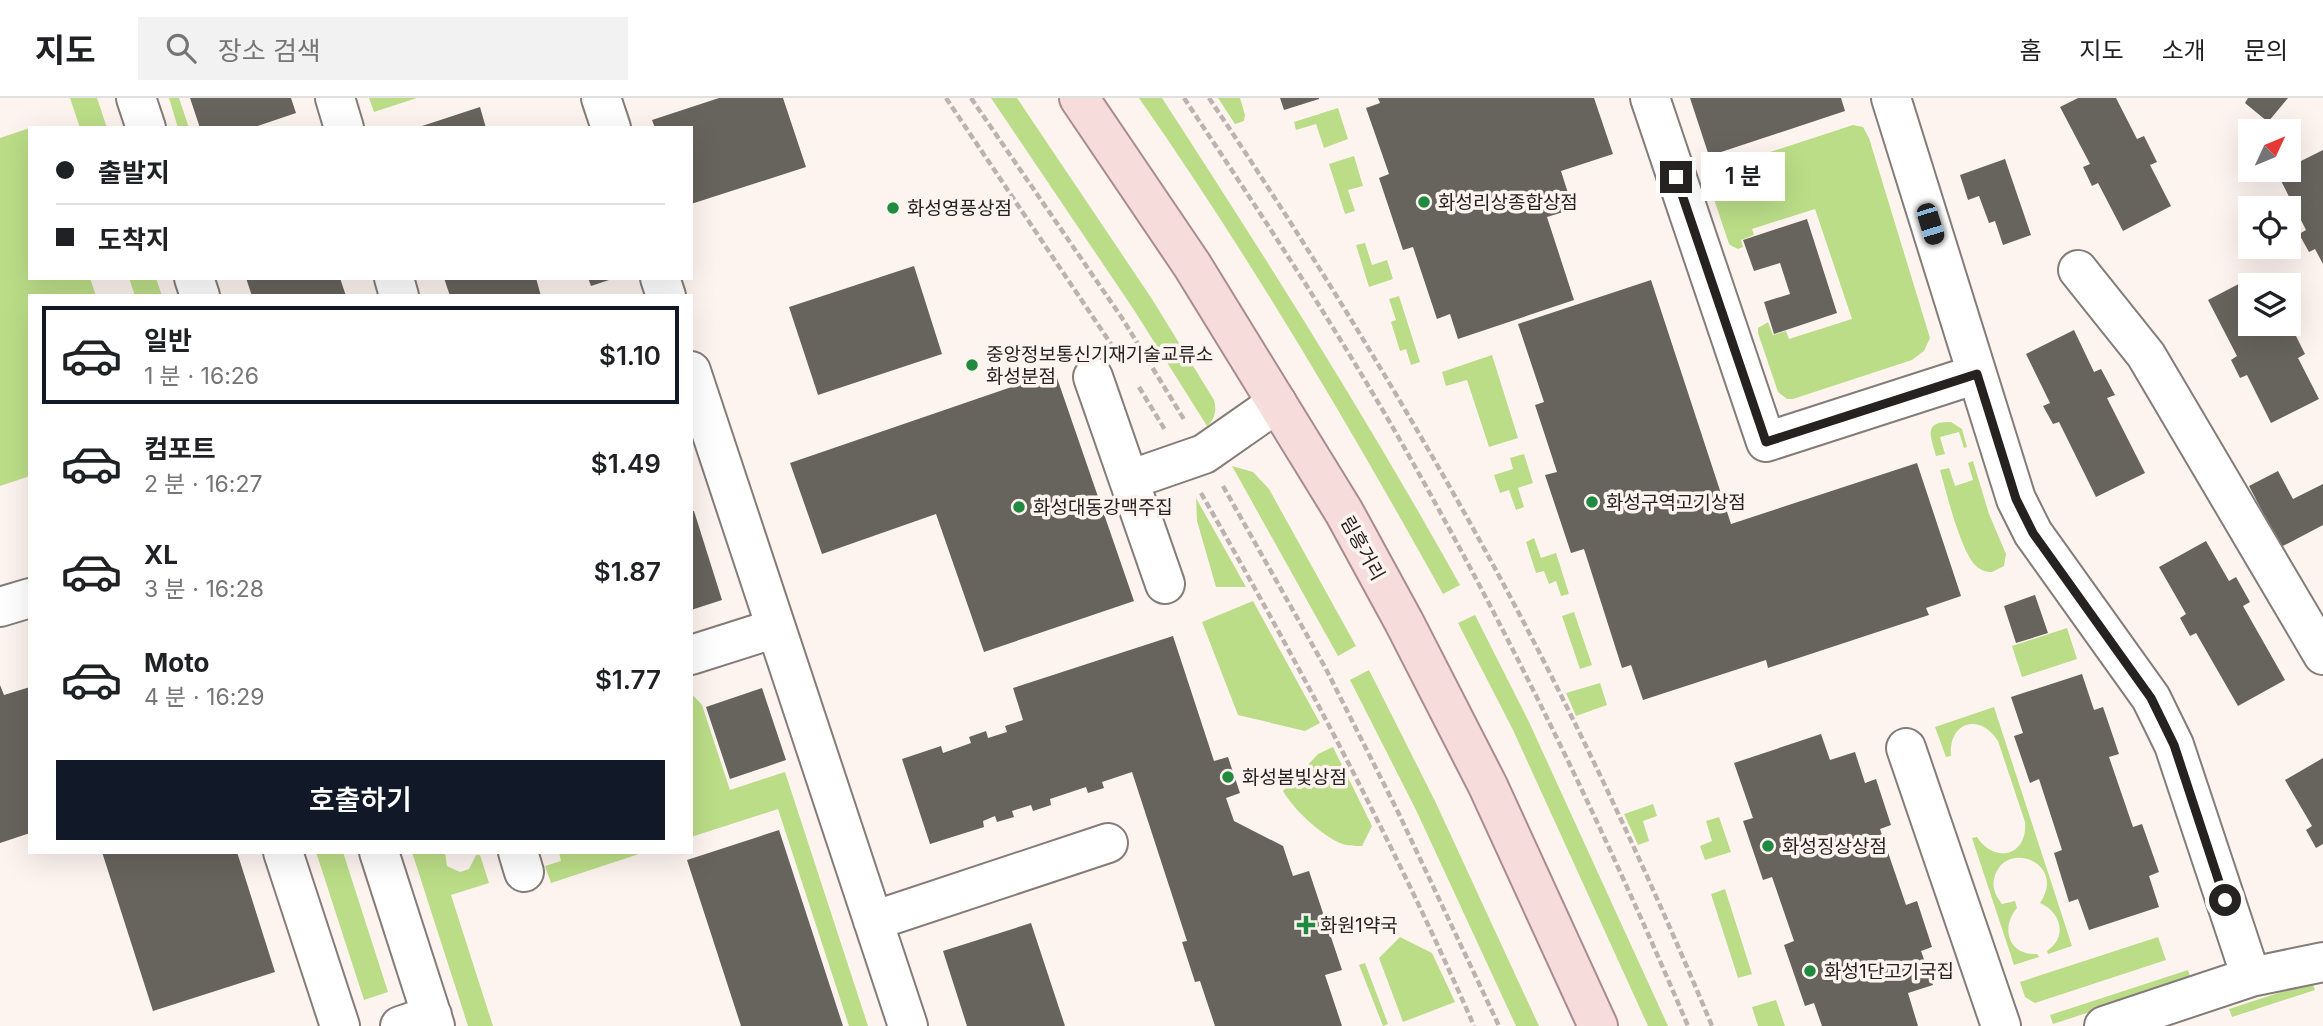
<!DOCTYPE html>
<html lang="ko">
<head>
<meta charset="utf-8">
<style>
  :root { --surface:#fff; --page:#f2f2f2; --text:#202124; --muted:#757577; --line:#e0e0e0; --accent:#111827 }
  body { margin:0; font-family:Inter,"Noto Sans KR",sans-serif; background:var(--page); color:var(--text); height:100vh; display:flex; flex-direction:column; font-size:26px; white-space:nowrap }
  * { box-sizing:border-box; margin:0 }
  p { font-size:23px; color:var(--muted) }
  .icon { flex:none; width:38px; height:38px; fill:none; stroke:currentColor; stroke-width:2; stroke-linecap:round; stroke-linejoin:round }
  .map { position:relative; flex:1; overflow:hidden }
  .sheet { position:absolute; left:28px; top:196px; width:665px; height:560px; display:flex; flex-direction:column; background:var(--surface); border-radius:0px; box-shadow:0 7px 28px #0002 }
  .sheet>* { flex:none }
  .top-card { position:absolute; left:28px; top:28px; width:665px; height:154px; border-radius:0px; box-shadow:0 7px 28px #0002; display:grid; align-content:center; height:154px; padding:0 28px; background:var(--surface) }
  .needle { width:46px; rotate:46deg }
  .tools { position:absolute; left:2238px; top:21px; display:grid; gap:14px }
  .tools a { display:grid; place-items:center; width:63px; height:63px; border-radius:0px; background:var(--surface); box-shadow:0 7px 28px #0002; font-size:35px }
  .end { position:absolute; width:32px; height:32px; margin:-16px; border:9px solid #252221; background:#fff; box-shadow:0 0 0 4px #fff }
  .from { border-radius:50% }
  .bubble { position:absolute; height:49px; border-radius:0px; background:var(--surface); box-shadow:0 7px 28px #0002; font-size:23px; font-weight:600; line-height:49px; text-align:center }
  .car { position:absolute; width:21px; height:42px; margin:-21px -10px; border-radius:9px; box-shadow:0 0 5px 2px #0007; background:linear-gradient(#222 24%,#8ab4d8 0 40%,#222 0 76%,#8ab4d8 0 86%,#222 0) }
  .top-card b { display:flex; align-items:center; gap:24px; height:66px; font-size:26px }
  .top-card b+b { border-top:2px solid var(--line) }
  .top-card i { width:18px; height:18px; background:var(--text) }
  ul { padding:12px 0 0; list-style:none }
  li { display:flex; align-items:center; gap:21px; height:98px; margin:0 14px 10px; padding:0 14px; border:4px solid transparent; border-radius:0px }
  li div { flex:1 }
  li b { display:block; font-size:26px }
  li em { font-style:normal; font-weight:600 }
  li.on { border-color:var(--accent) }
  li>.icon { width:63px; height:63px; stroke-width:1.5 }
  .action { display:flex; gap:14px; margin-top:auto; padding:14px 28px }
  .action a { flex:1; height:80px; border-radius:0px; background:var(--accent); color:#fff; font-size:28px; font-weight:600; line-height:80px; text-align:center }
  header { display:flex; align-items:center; gap:42px; box-sizing:border-box; height:98px; padding:0 35px; background:var(--surface); border-bottom:2px solid var(--line) }
  header strong { font-size:33px }
  nav { display:flex; gap:38px; margin-inline-start:auto; font-size:24px }
  .search { width:490px; height:63px; background:var(--page); display:flex; align-items:center; gap:18px; box-sizing:border-box; padding:0 24px; border-radius:0px; color:var(--muted); font-size:26px }
  .map>svg:first-child { display:block }
  .green { fill:#bbdd87 }
  .building { fill:#67635d }
  .lines { fill:none; stroke-linecap:round; stroke-linejoin:round }
  .minor-casing { stroke:#847c79; stroke-width:42 }
  .major-casing { stroke:#aa8b8c; stroke-width:42 }
  .path { stroke:#bbb3b0; stroke-width:4.5; stroke-dasharray:7 3.5; stroke-linecap:butt }
  .minor { stroke:#fff; stroke-width:38 }
  .major { stroke:#f7dcdc; stroke-width:38 }
  .route { stroke:#252221; stroke-width:9 }
  .poi-dot { fill:#208a40; stroke:#fdf4f0; stroke-width:2.5 }
  .labels { text-anchor:middle; stroke-width:7; stroke-linejoin:round; paint-order:stroke }
  .poi-label { font-size:19px; fill:#252221; stroke:#fdf4f0; text-anchor:start }
  .street-label { font-size:19px; fill:#252221; stroke:#fdf4f0 }
</style>
</head>
<body>
<header>
<strong>지도</strong>
<div class="search"><svg class="icon" aria-label="search" viewBox="0 0 24 24"><circle cx="10" cy="10" r="6"/><path d="M15 15l6 6"/></svg>장소 검색</div>
<nav><a>홈</a><a>지도</a><a>소개</a><a>문의</a></nav>
</header>
<div class="map">
<svg width="2323" height="928" viewBox="0 0 2323 928">
  <rect width="100%" height="100%" fill="#fdf4f0"/>
  <path class="green" d="M70 0H97L107 30H80Z
    M169 0H179L189 30H178Z
    M369 0H417L374 14Z
    M991 0H1017L1152 201 1214 302C1217 312 1215 321 1207 328L1134 212Z
    M1139 0H1162C1266 160 1367 320 1460 487L1443 496C1349 327 1250 159 1139 0Z
    M1218 0H1240L1245 17 1244 23 1235 26Z
    M1338 10 1348 41 1324 50 1316 26 1296 32 1294 24Z
    M1853 27 1863 29 1869 40 1930 240 1924 253 1912 262 1793 301H1787L1778 294 1758 235V230L1768 224 1773 237 1786 233 1789 241 1852 221 1815 111 1752 131 1754 137 1741 142 1743 149 1738 151 1730 147 1728 143 1709 86C1710 79 1712 75 1718 71Z
    M30 30V180H90L96 198H30V378L0 388V40Z
    M1354 58 1363 88 1348 92 1355 113 1345 116 1329 66Z
    M1365 145 1372 167 1387 162 1393 181 1369 189 1356 147Z
    M129 180H156L162 198H135Z
    M1399 198 1420 264 1411 267 1406 251 1400 253 1391 224 1396 222 1389 201Z
    M1492 257 1518 340 1489 349 1467 282 1446 288 1442 274Z
    M1951 324 1962 331 1967 349 1964 350 1959 334 1940 339 1945 356 1936 358C1931 339 1922 323 1951 324Z
    M1524 356 1533 385 1518 390 1524 409 1516 412 1509 392 1500 395 1494 377 1513 371 1510 360Z
    M1973 363 1989 416 2006 456 2004 468 1992 474C1985 474 1981 472 1976 468 1960 452 1947 396 1940 372L1949 370 1955 388 1973 382 1968 365Z
    M1232 368 1253 374 1269 391 1356 548 1338 558Z
    M1196 400 1246 489H1216L1197 423Z
    M1534 440 1541 460 1556 455 1569 496 1561 498 1556 483 1549 486 1544 473 1536 475 1526 444Z
    M1253 503 1320 625 1305 633 1238 617 1202 524Z
    M1574 514 1592 567 1580 571 1562 518Z
    M1475 517 1529 624 1668 928H1648L1513 632 1458 525Z
    M2067 530 2077 561 2022 579 2012 548Z
    M1369 572 1435 703 1539 928H1516L1416 712 1350 582Z
    M1600 585 1607 607 1576 618 1566 595Z
    M691 595 702 607 730 692 785 674 868 928H849L778 711 691 739Z
    M1994 609 2072 848 2048 856 2047 853C2068 839 2061 814 2040 805 2068 764 2003 740 1994 781 1992 791 1996 798 2002 806L2015 803 2017 810C2000 830 2009 858 2037 856L2039 859 2014 867 1972 740 1977 739C1995 767 2028 757 2025 724L1998 643C1980 614 1948 624 1951 658L1946 659 1935 629Z
    M1333 649 1372 728 1362 748C1356 748 1346 748 1340 745 1321 737 1293 711 1283 693L1318 656Z
    M1653 706 1657 718 1643 723 1649 743 1638 747 1624 716Z
    M1719 719 1731 754 1705 762 1700 748 1712 743 1706 723Z
    M316 754H343L388 894 364 902Z
    M412 754H445L447 768 460 774 469 771 476 757H480L489 785 451 797 493 928H468Z
    M559 754H645L551 785 545 768 561 763Z
    M1725 791 1752 876 1738 880 1711 796Z
    M1400 839 1432 855 1455 904 1403 924 1379 860Z
    M2158 839 2166 862 2035 905 2025 899 2020 884Z
    M1365 865 1388 926 1383 928 1359 867Z
    M2188 872 2191 881 2053 926 2050 917Z
    M2312 884 2315 892 2232 919 2229 911Z
    M1776 902 1785 928H1758L1752 909Z"/>
  <path class="building" d="M190 0H291L296 15 252 30H200Z
    M719 0H783L806 69 691 106V30H655L652 22Z
    M1280 0H1319V1L1284 12Z
    M1378 0H1594L1613 56 1561 73 1573 111 1547 119 1574 202 1458 241 1450 216 1437 221 1413 149 1403 152 1379 80 1389 76 1366 10 1380 5Z
    M1690 0H1841L1845 13 1709 58Z
    M2078 0H2116L2137 41 2144 38 2157 64 2150 67 2171 108 2123 133 2098 85 2092 88 2083 69 2090 66 2060 9Z
    M2248 0H2288L2268 24 2245 5Z
    M480 9 486 30H419V29Z
    M2323 52V166L2315 151 2309 154 2299 136 2306 132 2277 75 2289 72V69Z
    M2005 61 2031 137 2003 147 1995 123 1989 125 1979 98 1968 102 1960 77Z
    M1807 121 1837 215 1774 236 1764 204 1790 196 1780 165 1754 173 1743 142Z
    M914 168 942 256 818 297 789 209Z
    M2256 177 2261 187H2250V226H2281L2285 234 2292 230 2305 256 2298 260 2319 301 2271 325 2247 277 2240 280 2231 262 2237 258 2208 202Z
    M246 180H340L346 198H252Z
    M444 180H536L541 198H450Z
    M588 180H612V181L591 188Z
    M1651 182 1731 426 1917 365 1961 498 1926 510 1929 517 1768 570 1766 562 1643 602 1631 567 1622 570 1584 451 1571 455 1545 377 1557 374 1535 307 1544 304 1518 226Z
    M2074 232 2094 274 2101 271 2115 297 2107 300 2145 375 2096 399 2059 324 2053 326 2043 308 2050 305 2026 256Z
    M1055 274 1134 503 984 554 936 416 822 456 790 365Z
    M2278 373 2293 401 2323 386V427L2281 449 2249 388Z
    M694 413 722 502 691 512V414Z
    M2206 443 2229 483 2236 479 2250 504 2243 508 2285 582 2238 608 2196 535 2190 538 2180 520 2186 516 2159 469Z
    M2035 497 2048 535 2016 545 2004 508Z
    M1173 538 1214 663 1228 659 1240 695 1226 700 1234 723 1283 748 1293 778 1309 773 1342 872 1325 877 1342 928H1215L1200 883 1195 884 1182 844 1187 843 1132 674 1102 684 1104 690 1088 695 1086 689 1050 701 1051 707 1033 713 1031 707 1012 713 1014 719 997 724 995 718 983 723 984 729 930 746 902 661 941 648 943 655 971 645 969 639 986 633 988 640 1007 634 1005 628 1023 622 1013 590Z
    M2082 576 2094 612 2103 609 2119 656 2109 659 2133 729 2142 726 2159 774 2149 778 2159 809 2089 832 2078 801 2069 804 2054 755 2062 752 2039 681 2030 685 2014 638 2023 635 2011 599Z
    M0 587 4 597 30 589V735L0 745Z
    M762 590 786 662 730 681 706 609Z
    M1821 636 1830 662 1855 654 1865 685 1876 681 1891 727 1880 731 1906 807 1917 803 1932 849 1921 853 1933 887 1908 895 1918 928H1822L1814 905 1805 908 1784 847 1794 843 1772 779 1763 782 1743 723 1753 720 1734 665Z
    M2323 660V746L2316 750 2306 732 2312 728 2285 682Z
    M779 732 843 928H741L687 762Z
    M102 754H237L275 874 153 913Z
    M1031 825 1065 928H967L943 853Z"/>
  <g class="lines">
    <g class="minor-casing">
      <path id="minor" d="M136 0 146 30
        M335 0 344 30
        M601 0 611 30
        M1650 0 1766 344 1977 276
        M1891 0 2016 401 2033 435 2151 600 2174 647 2251 879
        M2078 172 2146 257 2323 557
        M194 180 200 198
        M394 180 399 198
        M660 180 666 198
        M691 273 908 928
        M1093 279 1165 486
        M1129 382 1204 356 1277 305
        M0 509 30 500
        M691 557 776 530
        M1906 650 2001 928
        M283 754 340 928
        M379 754 435 928
        M518 754 524 774
        M873 823 1108 745
        M400 928 432 917
        M2104 928 2251 879 2323 864"/>
    </g>
    <g class="major-casing">
      <path id="major" d="M1079 0 1192 167 1344 414 1404 524 1488 688 1598 928"/>
    </g>
    <path class="path" d="M946 0 1111 246
      M971 0 1122 220 1185 323
      M1184 0C1263 119 1343 240 1413 365 1515 547 1606 735 1688 928
      M1209 0C1295 128 1376 259 1452 393 1550 565 1636 746 1712 928
      M1139 289 1165 332
      M1223 388 1326 571 1398 714 1499 928
      M1201 395C1300 568 1394 745 1474 928"/>
    <use href="#minor" class="minor"/>
    <use href="#major" class="major"/>
  </g>
  <g class="lines">
    <path class="route" d="M1676 79 1766 344 1977 276 2016 401 2033 435 2151 600 2174 647 2225 802"/>
  </g>
  <g class="poi-dot">
    <circle cx="1424" cy="104" r="7"/>
    <circle cx="893" cy="110" r="7"/>
    <circle cx="972" cy="267" r="7"/>
    <circle cx="1592" cy="404" r="7"/>
    <circle cx="1019" cy="409" r="7"/>
    <circle cx="1228" cy="679" r="7"/>
    <circle cx="1768" cy="748" r="7"/>
    <path d="M1302.5 816.5h7v7h7v7h-7v7h-7v-7h-7v-7h7z"/>
    <circle cx="1810" cy="873" r="7"/>
  </g>
  <g class="labels">
    <g class="poi-label">
      <text x="1438" y="111">화성리상종합상점</text>
      <text x="907" y="117">화성영풍상점</text>
      <text x="986" y="263">중앙정보통신기재기술교류소<tspan x="986" dy="22">화성분점</tspan></text>
      <text x="1606" y="411">화성구역고기상점</text>
      <text x="1033" y="416">화성대동강맥주집</text>
      <text x="1242" y="686">화성봄빛상점</text>
      <text x="1782" y="755">화성징상상점</text>
      <text x="1320" y="834">화원1약국</text>
      <text x="1824" y="880">화성1단고기국집</text>
    </g>
    <g class="street-label">
      <text transform="translate(1363 450) rotate(61)" y="7">림흥거리</text>
    </g>
  </g>
</svg>
<div class="tools">
<a><svg class="needle" viewBox="-14 -14 28 28"><path d="M0-13l5 13h-10z" fill="#e53935"/><path d="M0 13l5-13h-10z" fill="#757577"/></svg></a>
<a><svg class="icon" aria-label="locate" viewBox="0 0 24 24"><circle cx="12" cy="12" r="6"/><path d="M12 2v4M12 18v4M2 12h4M18 12h4"/></svg></a>
<a><svg class="icon" aria-label="layers" viewBox="0 0 24 24"><path d="M12 4l9 5-9 5-9-5zM3 14l9 5 9-5"/></svg></a>
</div>
<i class="end from" style="left:2225px;top:802px"></i>
<i class="end" style="left:1676px;top:79px"></i>
<div class="bubble" style="left:1701px;top:54px;width:84px">1 분</div>
<i class="car" style="left:1930px;top:126px;rotate:163deg"></i>
<div class="top-card">
<b><i class="from"></i>출발지</b>
<b><i></i>도착지</b>
</div>
<section class="sheet">
<ul>
<li class="on"><svg class="icon" aria-label="car" viewBox="0 0 24 24"><path d="M5 17H2v-5l4-1 3-4h7l3 4 3 1v5h-3M9 17h6M6 11h13"/><circle cx="7" cy="17" r="2"/><circle cx="17" cy="17" r="2"/></svg><div><b>일반</b><p>1 분 · 16:26</p></div><em>$1.10</em></li>
<li><svg class="icon" aria-label="car" viewBox="0 0 24 24"><path d="M5 17H2v-5l4-1 3-4h7l3 4 3 1v5h-3M9 17h6M6 11h13"/><circle cx="7" cy="17" r="2"/><circle cx="17" cy="17" r="2"/></svg><div><b>컴포트</b><p>2 분 · 16:27</p></div><em>$1.49</em></li>
<li><svg class="icon" aria-label="car" viewBox="0 0 24 24"><path d="M5 17H2v-5l4-1 3-4h7l3 4 3 1v5h-3M9 17h6M6 11h13"/><circle cx="7" cy="17" r="2"/><circle cx="17" cy="17" r="2"/></svg><div><b>XL</b><p>3 분 · 16:28</p></div><em>$1.87</em></li>
<li><svg class="icon" aria-label="car" viewBox="0 0 24 24"><path d="M5 17H2v-5l4-1 3-4h7l3 4 3 1v5h-3M9 17h6M6 11h13"/><circle cx="7" cy="17" r="2"/><circle cx="17" cy="17" r="2"/></svg><div><b>Moto</b><p>4 분 · 16:29</p></div><em>$1.77</em></li>
</ul>
<div class="action"><a>호출하기</a></div>
</section>
</div>
</body>
</html>
